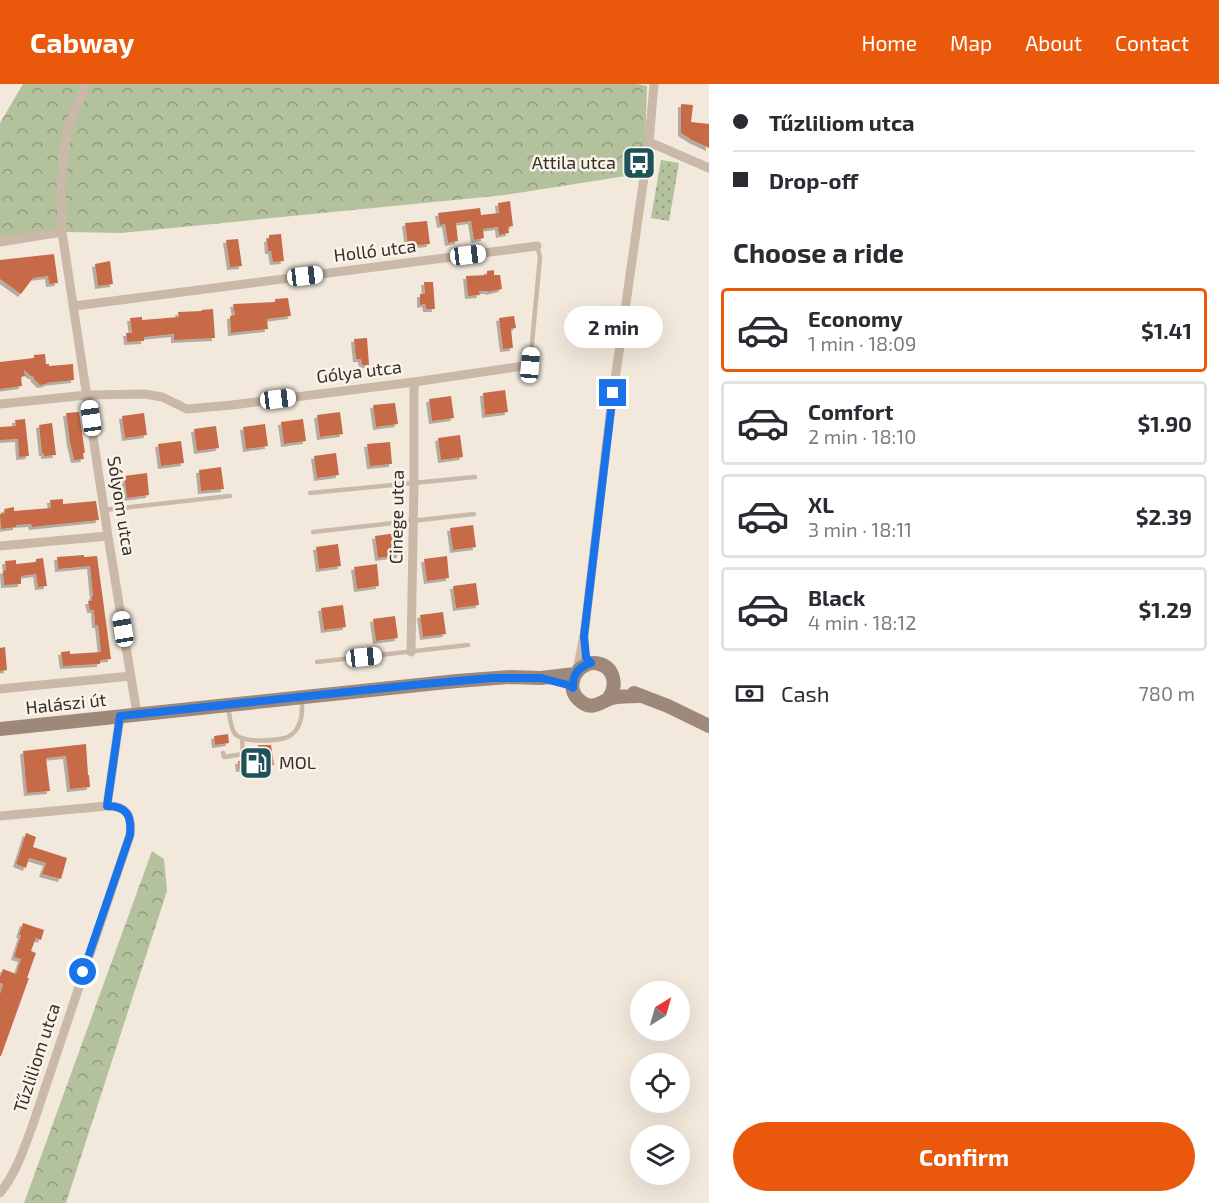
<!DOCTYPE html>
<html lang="en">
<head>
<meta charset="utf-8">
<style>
  :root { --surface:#fff; --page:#f7f7f7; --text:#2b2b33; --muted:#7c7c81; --line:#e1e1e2; --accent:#ea580c }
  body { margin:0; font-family:"Exo 2",sans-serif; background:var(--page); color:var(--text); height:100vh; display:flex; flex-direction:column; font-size:22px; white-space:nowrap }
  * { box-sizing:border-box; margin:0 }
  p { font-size:20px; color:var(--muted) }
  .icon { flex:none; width:33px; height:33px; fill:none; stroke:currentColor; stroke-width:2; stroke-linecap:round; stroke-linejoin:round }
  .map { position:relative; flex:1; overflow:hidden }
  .details { display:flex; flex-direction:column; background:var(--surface); width:510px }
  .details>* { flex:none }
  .hud { display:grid; align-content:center; height:132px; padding:0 24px; background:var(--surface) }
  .needle { width:39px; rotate:37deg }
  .tools { position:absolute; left:630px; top:897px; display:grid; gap:12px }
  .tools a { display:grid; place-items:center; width:60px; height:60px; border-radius:50%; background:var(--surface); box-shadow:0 6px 24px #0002; font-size:30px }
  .end { position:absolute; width:27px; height:27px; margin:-14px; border:8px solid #1a73e8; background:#fff; box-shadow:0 0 0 3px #fff }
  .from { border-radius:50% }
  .bubble { position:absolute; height:42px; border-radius:21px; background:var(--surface); box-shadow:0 6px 24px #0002; font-size:20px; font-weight:700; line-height:42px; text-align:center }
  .car { position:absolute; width:18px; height:36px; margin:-18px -9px; border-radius:8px; box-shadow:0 0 4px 2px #0007; background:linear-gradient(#fff 24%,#345 0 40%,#fff 0 76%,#345 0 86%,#fff 0) }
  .hud b { display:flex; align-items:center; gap:21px; height:57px; font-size:22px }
  .hud b+b { border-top:2px solid var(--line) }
  .hud i { width:15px; height:15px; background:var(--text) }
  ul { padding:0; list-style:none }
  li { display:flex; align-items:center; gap:18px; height:84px; margin:0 12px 9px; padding:0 12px; border:3px solid var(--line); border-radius:6px }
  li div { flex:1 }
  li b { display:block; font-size:22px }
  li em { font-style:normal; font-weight:700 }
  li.selected { border-color:var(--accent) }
  li>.icon { width:54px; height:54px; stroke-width:1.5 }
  h2 { padding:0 24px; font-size:27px; line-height:72px }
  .pay { display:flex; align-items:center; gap:15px; height:66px; padding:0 24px; font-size:22px }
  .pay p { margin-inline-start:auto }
  .cta { display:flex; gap:12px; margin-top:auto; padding:12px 24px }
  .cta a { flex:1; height:69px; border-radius:36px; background:var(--accent); color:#fff; font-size:24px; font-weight:700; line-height:69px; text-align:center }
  header { display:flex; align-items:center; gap:36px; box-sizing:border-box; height:84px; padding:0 30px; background:var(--accent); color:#fff }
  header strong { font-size:28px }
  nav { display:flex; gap:33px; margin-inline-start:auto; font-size:21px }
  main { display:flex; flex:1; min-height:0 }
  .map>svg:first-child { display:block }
  .forest { fill:url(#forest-crowns) }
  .park { fill:url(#park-dots) }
  .building { fill:#c66b47; filter:url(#shadow) }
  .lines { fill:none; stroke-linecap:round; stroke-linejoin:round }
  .lane { stroke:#cab9a8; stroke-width:4.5 }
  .street { stroke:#cab9a8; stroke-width:9 }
  .secondary { stroke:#9e8879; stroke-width:14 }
  .route { stroke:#1a73e8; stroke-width:8 }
  .labels { text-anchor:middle; stroke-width:5; stroke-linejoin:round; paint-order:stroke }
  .poi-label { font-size:18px; fill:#372e28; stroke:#faf3e9; text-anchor:end }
  .street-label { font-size:18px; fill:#372e28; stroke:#faf3e9 }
</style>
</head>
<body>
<header>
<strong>Cabway</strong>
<nav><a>Home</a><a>Map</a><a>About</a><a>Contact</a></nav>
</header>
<main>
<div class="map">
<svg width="709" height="1119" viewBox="0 0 709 1119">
  <defs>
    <pattern id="forest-crowns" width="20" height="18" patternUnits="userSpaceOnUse" patternTransform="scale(1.5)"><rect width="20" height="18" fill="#b3c19c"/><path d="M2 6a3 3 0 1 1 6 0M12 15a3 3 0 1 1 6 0" fill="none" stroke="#929d7f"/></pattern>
    <pattern id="park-dots" width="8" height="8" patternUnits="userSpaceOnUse" patternTransform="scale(1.5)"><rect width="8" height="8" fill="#b3c19c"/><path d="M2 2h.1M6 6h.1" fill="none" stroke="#929d7f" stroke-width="1.8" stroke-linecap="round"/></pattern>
    <filter id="shadow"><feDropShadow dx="-3" dy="3" stdDeviation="0" flood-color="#0004"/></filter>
  </defs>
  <rect width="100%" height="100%" fill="#f2e9dc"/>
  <path class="forest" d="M23 0H636L647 2 645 66 626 92 505 111 121 149 68 148 0 154V39Z
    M152 767 164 775 167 807 66 1119H24Z"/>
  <path class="park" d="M661 76 679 79 669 137 651 134Z"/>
  <path class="building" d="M681 20 693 21 691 38 709 40V64L692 56 681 49Z
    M510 117 513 142 508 143 509 149 499 151 498 143 483 145 484 154 474 156 471 137 456 139 458 157 448 159 445 140 440 141 438 129 480 124 481 131 499 129 498 119Z
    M427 137 430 160 408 162 405 139Z
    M281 150 284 177 273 178 271 167H268L267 155H269V151Z
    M238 155 242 182 230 183 226 156Z
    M54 170 58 199 49 200 48 192 33 194 21 210 0 195V176Z
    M110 177 113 200 98 202 95 180Z
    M494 186V191H500L502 205 489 208V207H479L480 211 468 212 466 192 487 191V187Z
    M424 198H433L435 225H426L425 220 420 221V210H425Z
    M288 214 291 232 267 235 268 245 231 249 230 232 235 231 233 220 275 218V215Z
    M213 225 215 254 174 256V250L144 253V257L127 258 126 249H132L130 234 142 233V236L179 233 178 228 202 227 201 226Z
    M514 232 516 244 511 245 513 264 503 265 499 234Z
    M367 254 369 281H362L361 275H356L354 255Z
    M45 270 46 280H49V282L73 280 74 296 46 299 47 300 40 301 34 295 33 292H31L24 286 25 292 21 293 22 302 0 305V278L34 274V271Z
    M505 306 508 328 485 331 483 309Z
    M451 312 454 334 432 337 429 315Z
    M395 319 398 340 376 343 373 321Z
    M79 328 85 369H83L84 375 74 376 70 359 66 329Z
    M340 328 343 350 320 353 317 331Z
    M144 329 147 351 125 354 122 332Z
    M25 335 29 372 19 373 18 355 0 356V343L16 342 15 336Z
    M303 335 306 357 284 360 281 338Z
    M52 339 56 371 44 372V369H42L39 341Z
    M265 340 268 362 246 365 243 343Z
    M216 342 219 364 197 367 194 345Z
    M460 351 463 373 441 376 438 354Z
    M181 357 184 379 161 382 158 360Z
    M390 358 392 380 370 382 367 360Z
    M336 369 339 391 317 394 314 372Z
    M221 383 224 405 201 407 199 386Z
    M147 389 149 411 127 414 124 392Z
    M63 415V420L96 417 99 436 32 443 31 440 16 441V443L1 445 0 430 5 429 4 425 14 423V427L51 424 50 416Z
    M473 441 476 463 453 466 450 444Z
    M397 449 400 471 378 474 375 452Z
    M338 460 341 482 319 485 316 463Z
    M84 471V473L97 472 111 575 100 576V580L63 582 61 568 70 567V570L101 568 98 541H95L94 526H90L88 517H92V512H93L90 482 58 485 57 473Z
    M447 472 449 494 427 497 424 475Z
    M43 474 47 502 38 503 36 490 21 492V500L4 501 3 487 6 486 5 477 16 476V480L36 478V475Z
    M377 480 379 502 357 505 354 483Z
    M476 499 479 521 456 524 453 502Z
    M343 521 346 543 324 546 321 524Z
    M443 528 446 550 423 553 420 531Z
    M395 532 398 554 376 557 373 535Z
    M5 563 7 586 0 587V564Z
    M228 650 229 659 215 661 214 652Z
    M86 660 88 691H89L90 703 70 705 66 672 46 674 50 707 27 709 23 667Z
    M258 661H271L274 681 239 685 238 677 259 674Z
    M26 749 36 753 33 763 67 774 61 795 42 790 46 779 29 774 26 784 16 780Z
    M23 839 44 846 41 856 36 854 31 867 36 869 27 894H29L1 972H0V910L3 900 0 899V893L3 885 16 890 21 875 14 873 21 851H19Z"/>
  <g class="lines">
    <path class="lane" d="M530 281 540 173 537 162
      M310 409 475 393
      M104 426 230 412
      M313 448 474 430
      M317 578 468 561
      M228 623C230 632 230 643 235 650 243 659 273 657 285 654 289 653 293 650 296 646 303 636 302 626 302 614
      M223 669 224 673 243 670 242 655"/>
    <path class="street" d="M86 0 67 45 61 99 62 148 108 452 137 630
      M649 58 709 84
      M0 158 62 148
      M74 222 537 162
      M0 320 87 311 145 310 162 313 187 325 232 321 414 298 530 281
      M0 462 108 452
      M411 568 414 399V298
      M577 586 584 552 610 331 649 58 654 0
      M0 605 131 592
      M107 722 120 632
      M0 732 107 722C128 722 132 732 130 751L32 1043C23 1067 16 1089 0 1109"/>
    <path class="secondary" d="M634 609 668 622 709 642
      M609 614C617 602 615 585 600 580 580 574 563 600 578 615 592 629 601 617 612 614 621 612 631 612 640 612
      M0 645 457 597 510 593 541 594 575 590"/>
  </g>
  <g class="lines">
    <path class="route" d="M83 888 130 751C132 732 127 722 107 722L120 632 423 600 492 594H541L568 601 573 604C572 591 578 583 591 579L586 573 584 552 613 309"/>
  </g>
  <defs>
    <g id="bus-square" transform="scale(1.725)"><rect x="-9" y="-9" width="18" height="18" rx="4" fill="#1e5259" stroke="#faf3e9"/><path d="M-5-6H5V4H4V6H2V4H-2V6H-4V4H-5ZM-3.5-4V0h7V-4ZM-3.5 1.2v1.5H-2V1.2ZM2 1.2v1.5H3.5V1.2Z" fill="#fff"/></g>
    <g id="fuel-square" transform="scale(1.725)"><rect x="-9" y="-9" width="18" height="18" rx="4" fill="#1e5259" stroke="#faf3e9"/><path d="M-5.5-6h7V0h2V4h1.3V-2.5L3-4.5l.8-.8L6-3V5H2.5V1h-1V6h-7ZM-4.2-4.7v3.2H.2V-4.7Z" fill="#fff"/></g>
  </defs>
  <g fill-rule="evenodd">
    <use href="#bus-square" x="639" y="79"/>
    <use href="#fuel-square" x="256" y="679"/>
  </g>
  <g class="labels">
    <g class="poi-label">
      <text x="616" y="85">Attila utca</text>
      <text x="279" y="685" text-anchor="start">MOL</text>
    </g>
    <g class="street-label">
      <text transform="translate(375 167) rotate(-7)" y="6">Holló utca</text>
      <text transform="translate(359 288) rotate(-7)" y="6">Gólya utca</text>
      <text transform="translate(121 422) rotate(81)" y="6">Sólyom utca</text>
      <text transform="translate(397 433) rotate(-89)" y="6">Cinege utca</text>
      <text transform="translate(66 620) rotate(-6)" y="6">Halászi út</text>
      <text transform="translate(37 974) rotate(-72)" y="6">Tűzliliom utca</text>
    </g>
  </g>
</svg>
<div class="tools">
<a><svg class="needle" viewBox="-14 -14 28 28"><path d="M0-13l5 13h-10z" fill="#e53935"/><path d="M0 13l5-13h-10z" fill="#7c7c81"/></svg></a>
<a><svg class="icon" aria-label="locate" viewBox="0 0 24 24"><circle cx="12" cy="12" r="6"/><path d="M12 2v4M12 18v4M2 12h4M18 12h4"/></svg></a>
<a><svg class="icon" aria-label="layers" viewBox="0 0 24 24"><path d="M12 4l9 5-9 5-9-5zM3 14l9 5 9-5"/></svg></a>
</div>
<i class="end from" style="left:83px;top:888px"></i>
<i class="end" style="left:613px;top:309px"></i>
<div class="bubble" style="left:564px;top:222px;width:99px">2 min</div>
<i class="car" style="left:468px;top:171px;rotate:83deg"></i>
<i class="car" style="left:305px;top:192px;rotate:83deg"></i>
<i class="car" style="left:530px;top:281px;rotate:5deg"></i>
<i class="car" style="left:278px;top:315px;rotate:83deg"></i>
<i class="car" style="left:91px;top:334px;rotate:352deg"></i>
<i class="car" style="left:123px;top:545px;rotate:351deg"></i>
<i class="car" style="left:364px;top:573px;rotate:84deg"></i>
</div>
<section class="details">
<div class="hud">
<b><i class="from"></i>Tűzliliom utca</b>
<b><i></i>Drop-off</b>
</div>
<h2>Choose a ride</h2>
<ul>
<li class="selected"><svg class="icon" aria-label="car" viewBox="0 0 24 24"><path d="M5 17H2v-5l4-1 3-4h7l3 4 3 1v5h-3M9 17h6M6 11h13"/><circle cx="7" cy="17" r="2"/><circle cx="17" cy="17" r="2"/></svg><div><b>Economy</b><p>1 min · 18:09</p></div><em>$1.41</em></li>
<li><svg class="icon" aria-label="car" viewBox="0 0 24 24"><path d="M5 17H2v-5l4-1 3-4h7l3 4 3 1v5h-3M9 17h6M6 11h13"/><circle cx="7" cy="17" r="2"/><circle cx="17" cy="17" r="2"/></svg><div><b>Comfort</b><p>2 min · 18:10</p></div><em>$1.90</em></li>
<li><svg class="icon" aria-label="car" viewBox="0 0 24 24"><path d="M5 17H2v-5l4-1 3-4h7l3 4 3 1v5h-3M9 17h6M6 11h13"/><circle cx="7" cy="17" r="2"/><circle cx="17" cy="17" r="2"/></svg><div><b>XL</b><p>3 min · 18:11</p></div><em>$2.39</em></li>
<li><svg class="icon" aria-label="car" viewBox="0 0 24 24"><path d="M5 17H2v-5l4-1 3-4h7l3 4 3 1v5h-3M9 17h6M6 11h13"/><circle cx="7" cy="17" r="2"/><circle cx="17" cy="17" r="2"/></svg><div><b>Black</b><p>4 min · 18:12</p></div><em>$1.29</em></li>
</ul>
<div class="pay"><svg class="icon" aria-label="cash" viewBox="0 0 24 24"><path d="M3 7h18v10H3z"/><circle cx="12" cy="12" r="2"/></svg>Cash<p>780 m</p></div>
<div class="cta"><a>Confirm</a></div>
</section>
</main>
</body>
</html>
